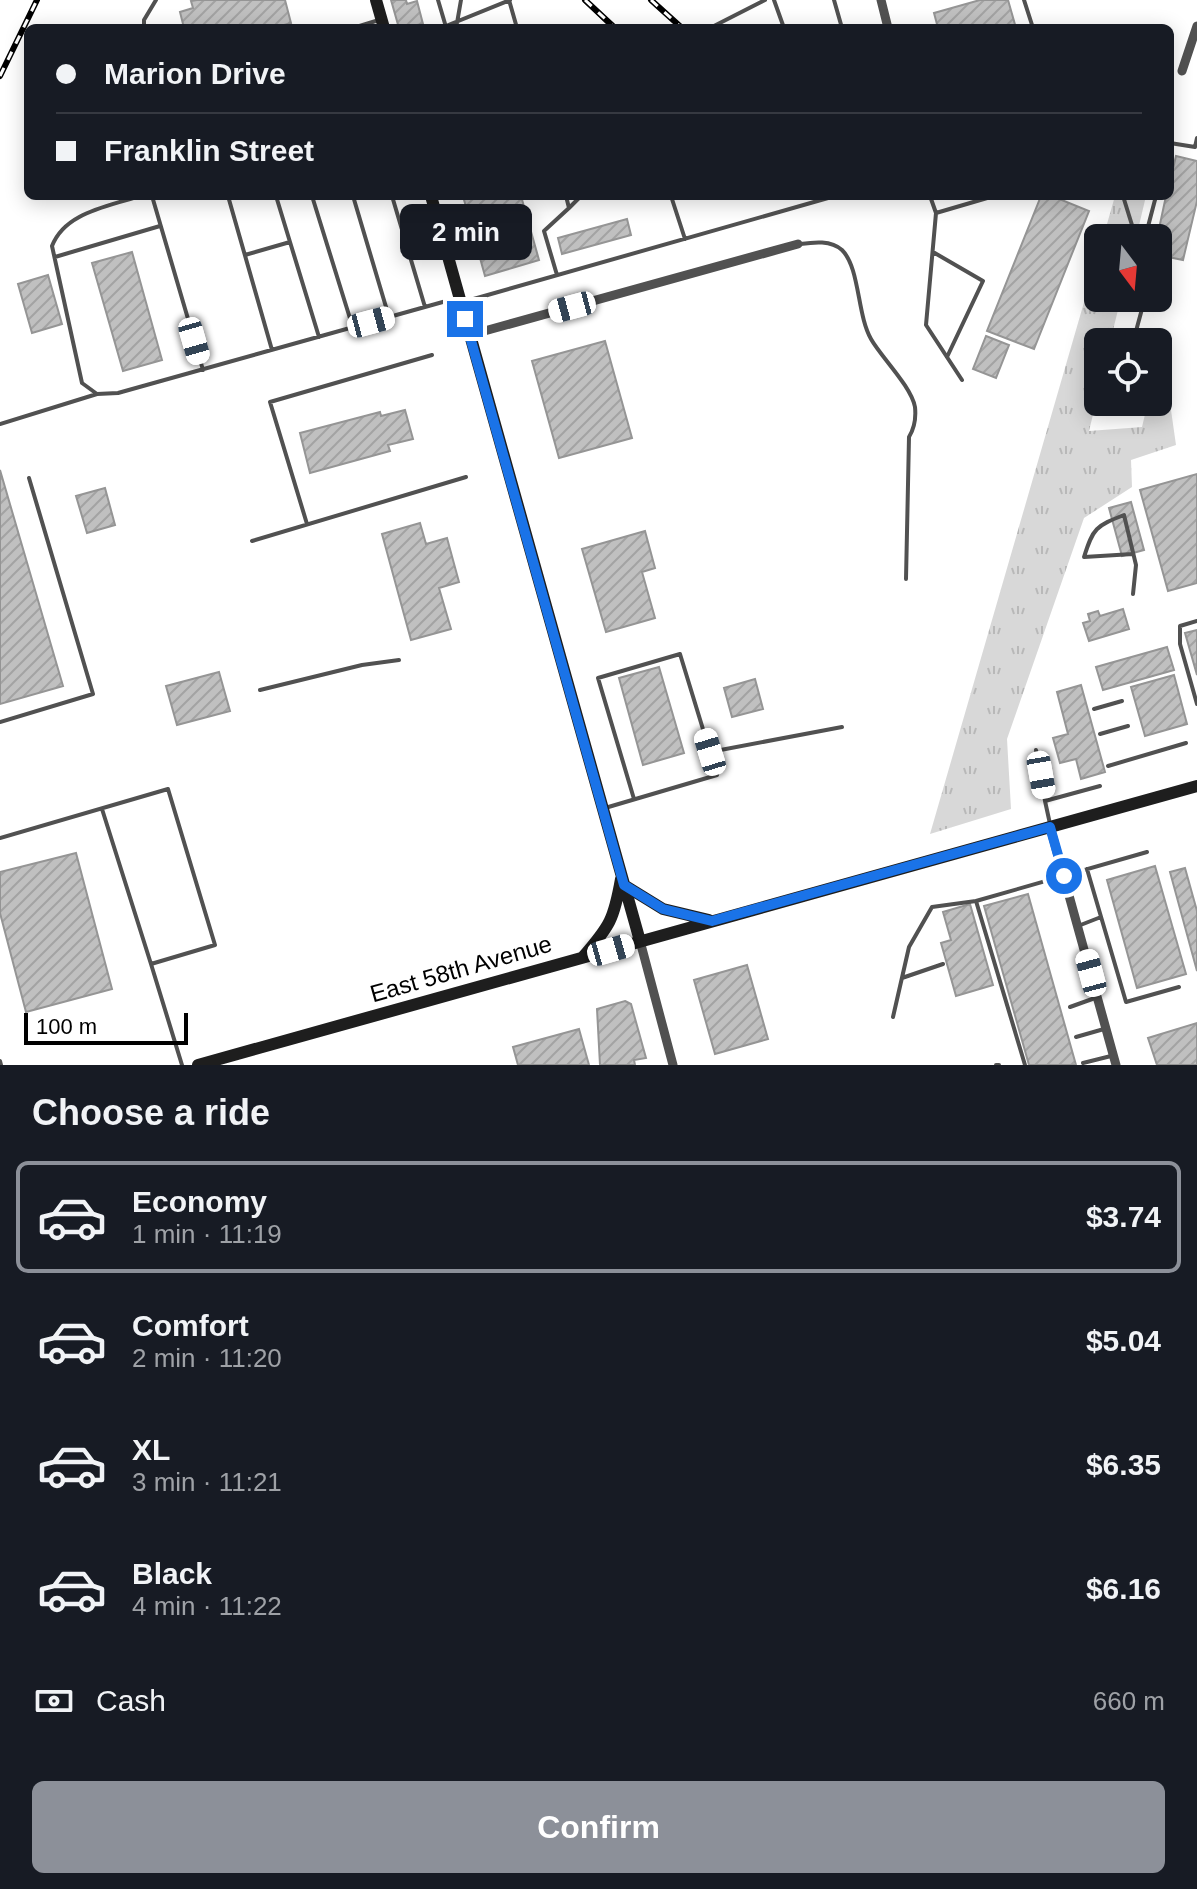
<!DOCTYPE html>
<html lang="en">
<head>
<meta charset="utf-8">
<style>
  :root { --surface:#171b24; --page:#242831; --text:#f1f3f6; --muted:#9ea1a6; --line:#363941; --accent:#8c9099 }
  body { margin:0; font-family:Arial,sans-serif; background:var(--page); color:var(--text); height:100vh; display:flex; flex-direction:column; font-size:30px; white-space:nowrap }
  * { box-sizing:border-box; margin:0 }
  p { font-size:26px; color:var(--muted) }
  .icon { flex:none; width:44px; height:44px; fill:none; stroke:currentColor; stroke-width:2; stroke-linecap:round; stroke-linejoin:round }
  .map { position:relative; height:1065px; overflow:hidden }
  .side { display:flex; flex-direction:column; background:var(--surface); flex:1 }
  .side>* { flex:none }
  .hud { position:absolute; left:24px; top:24px; width:1150px; height:176px; border-radius:12px; box-shadow:0 4px 20px #0003; display:grid; align-content:center; height:176px; padding:0 32px; background:var(--surface) }
  .needle { width:52px; rotate:164deg }
  .tools { position:absolute; left:1084px; top:224px; display:grid; gap:16px }
  .tools a { display:grid; place-items:center; width:88px; height:88px; border-radius:12px; background:var(--surface); box-shadow:0 4px 20px #0003; font-size:40px }
  .scale { position:absolute; left:24px; bottom:20px; width:164px; box-sizing:border-box; padding-left:8px; border:4px solid #000; border-top:0; font-size:22px; line-height:28px; white-space:nowrap; color:#000; -webkit-text-stroke:6px #fff; paint-order:stroke }
  .end { position:absolute; width:36px; height:36px; margin:-18px; border:10px solid #1a73e8; background:#fff; box-shadow:0 0 0 4px #fff }
  .from { border-radius:50% }
  .bubble { position:absolute; height:56px; border-radius:12px; background:var(--surface); box-shadow:0 4px 20px #0003; font-size:26px; font-weight:600; line-height:56px; text-align:center }
  .car { position:absolute; width:24px; height:48px; margin:-24px -12px; border-radius:10px; box-shadow:0 0 6px 2px #0007; background:linear-gradient(#fff 24%,#345 0 40%,#fff 0 76%,#345 0 86%,#fff 0) }
  .hud b { display:flex; align-items:center; gap:28px; height:76px; font-size:30px }
  .hud b+b { border-top:2px solid var(--line) }
  .hud i { width:20px; height:20px; background:var(--text) }
  ul { padding:0; list-style:none }
  li { display:flex; align-items:center; gap:24px; height:112px; margin:0 16px 12px; padding:0 16px; border:4px solid transparent; border-radius:12px }
  li div { flex:1 }
  li b { display:block; font-size:30px }
  li em { font-style:normal; font-weight:600 }
  li.on { border-color:var(--accent) }
  li>.icon { width:72px; height:72px; stroke-width:1.5 }
  h2 { padding:0 32px; font-size:36px; line-height:96px }
  .pay { display:flex; align-items:center; gap:20px; height:88px; padding:0 32px; font-size:30px }
  .pay p { margin-inline-start:auto }
  .action { display:flex; gap:16px; margin-top:auto; padding:16px 32px }
  .action a { flex:1; height:92px; border-radius:12px; background:var(--accent); color:#fff; font-size:32px; font-weight:600; line-height:92px; text-align:center }
  .map>svg:first-child { display:block }
  .grass { fill:url(#grass-tufts) }
  .building { fill:url(#building-hatch); stroke:#959595; stroke-width:2 }
  .lines { fill:none; stroke-linecap:round; stroke-linejoin:round }
  .lane { stroke:#515151; stroke-width:4 }
  .street { stroke:#515151; stroke-width:9 }
  .secondary { stroke:#1e1e1e; stroke-width:12 }
  .rail-casing { stroke:#000; stroke-width:6 }
  .rail { stroke:#fff; stroke-width:3; stroke-dasharray:9; stroke-linecap:butt }
  .route { stroke:#1a73e8; stroke-width:10 }
  .labels { text-anchor:middle; stroke-width:7; stroke-linejoin:round; paint-order:stroke }
  .street-label { font-size:24px; fill:#000; stroke:#fff }
</style>
</head>
<body>
<div class="map">
<svg width="1197" height="1065" viewBox="0 0 1197 1065">
  <defs>
    <pattern id="grass-tufts" width="24" height="20" patternUnits="userSpaceOnUse" patternTransform="scale(2)"><rect width="24" height="20" fill="#d8d8d8"/><path d="M3 7l-1-3M5 7V3M7 7l1-3M15 17l-1-3M17 17v-4M19 17l1-3" fill="none" stroke="#b8b8b8"/></pattern>
    <pattern id="building-hatch" width="6" height="6" patternUnits="userSpaceOnUse" patternTransform="scale(2)"><rect width="6" height="6" fill="#c0c0c0"/><path d="M-1 1l2-2M0 6l6-6M5 7l2-2" fill="none" stroke="#a3a3a3"/></pattern>
  </defs>
  <rect width="100%" height="100%" fill="#fff"/>
  <path class="grass" d="M1115 196H1146L1136 238H1103Z
    M1098 254V298H1121L1110 342H1098V394L1089 431 1142 427 1148 402H1158V390L1168 389 1176 445 1131 460 1132 487 1084 518 1007 739 1011 809 930 834Z"/>
  <path class="building" d="M197 0H285L291 23 274 28H184L180 12 193 8 191 1Z
    M391 0H406L407 4 417 1 423 24 399 28Z
    M980 0H1008L1016 28H938L934 13Z
    M1176 156 1197 161V201L1183 260 1158 255 1157 238 1166 196H1170V181Z
    M463 196H521L539 260 485 276Z
    M1041 196H1052L1089 211 1034 349 987 331Z
    M627 219 631 235 562 254 558 238Z
    M132 252 162 360 123 371 92 263Z
    M48 275 62 324 32 333 18 284Z
    M986 336 1009 345 996 378 973 369Z
    M605 341 632 438 559 458 532 361Z
    M405 410 413 439 388 445 390 451 310 473 300 433 380 412 381 416Z
    M0 470 63 686 0 704Z
    M1197 474V583L1168 591 1140 490Z
    M105 488 115 525 87 533 76 496Z
    M1131 502 1144 550 1122 556 1109 508Z
    M420 523 426 544 447 538 459 582 439 588 451 629 411 640 382 534Z
    M645 531 655 568 642 572 655 618 606 632 582 549Z
    M1123 609 1129 629 1089 641 1083 623 1090 621 1088 614 1098 611 1100 616Z
    M1197 630V675L1185 633Z
    M1167 647 1174 670 1103 690 1096 667Z
    M659 667 684 753 643 765 619 678Z
    M219 672 230 711 177 725 166 686Z
    M1174 675 1187 724 1145 736 1131 687Z
    M755 679 763 709 732 717 724 688Z
    M1081 685 1105 772 1081 779 1076 759 1060 763 1053 738 1068 734 1057 692Z
    M76 853 112 989 26 1012 0 913V872Z
    M1155 866 1186 974 1137 988 1107 880Z
    M1185 868 1197 911V971L1170 872Z
    M1028 894 1076 1065H1029L984 906Z
    M970 904 993 985 956 996 941 943 951 940 943 912Z
    M747 965 768 1039 715 1054 694 980Z
    M625 1001 631 1004 646 1058 634 1060 635 1065H600L597 1009Z
    M1197 1023V1065H1157L1148 1038Z
    M579 1029 589 1065H518L513 1047Z"/>
  <g class="lines">
    <path class="lane" d="M438 0 446 27
      M509 0 517 28
      M584 0 613 28
      M774 0 784 28
      M834 0 842 28
      M1024 0 1033 28
      M457 23 461 0
      M144 28V20L156 0
      M353 28 379 20
      M441 28 510 0
      M710 28 765 0
      M1170 143 1195 147 1197 138
      M139 196C108 207 65 212 52 246L82 383 97 394 118 393 457 298
      M152 196 203 370
      M228 196 272 350
      M312 196 353 328
      M353 196 389 317
      M392 196 425 307
      M671 196 685 239
      M930 196 936 213 994 196
      M1123 196 1136 238
      M569 208 581 196
      M936 213 926 325 962 380
      M1145 238 1156 196
      M290 242 319 337
      M800 244C814 242 831 240 842 250 860 268 857 315 871 339 881 357 911 386 915 407 916 417 914 429 909 437L906 579
      M933 252 983 281 947 357
      M245 255 290 242 276 196
      M55 257 160 226
      M557 275 544 231 569 208 566 196
      M463 302 835 196
      M1133 342 1145 298
      M0 424 97 394
      M307 524 270 402 432 355
      M252 541 466 477
      M1133 554 1084 557C1093 528 1096 526 1124 515L1136 565 1133 594
      M1197 621 1180 626V644L1197 704
      M260 690 362 665 399 660
      M1094 709 1122 701
      M0 722 93 694 29 478
      M1100 734 1128 726
      M1036 750 1045 801
      M710 752 842 727
      M1108 766 1186 743
      M605 808 717 775 680 654 598 678 634 799
      M102 809 151 964
      M1050 824 1045 801 1100 786
      M0 838 168 789 215 945 151 964 182 1065
      M1087 869 1126 1002 1179 987
      M1078 926 1101 917
      M902 978 943 964
      M1070 1007 1095 998
      M893 1017 909 947 932 907 976 901
      M1076 1037 1104 1029
      M0 1061 1 1065
      M1083 1063 1111 1056
      M996 1065H999
      M1025 1065 976 901 1147 852"/>
    <path class="street" d="M881 0 888 28
      M1182 71 1197 26
      M470 335 798 244
      M1050 827 1116 1065
      M640 941 673 1065"/>
    <path class="secondary" d="M376 0 384 28
      M431 196 640 941
      M624 885 663 909 709 920
      M583 957C610 926 614 919 621 879
      M198 1065 1197 786"/>
    <g class="rail-casing">
      <path id="rail" d="M585 0 615 28
        M651 0 682 28
        M0 76 37 0"/>
    </g>
    <use href="#rail" class="rail"/>
  </g>
  <g class="lines">
    <path class="route" d="M465 319 624 885 663 909 712 921 1050 827 1064 876"/>
  </g>
  <g class="labels">
    <g class="street-label">
      <text transform="translate(461 969) rotate(-16)" y="8">East 58th Avenue</text>
    </g>
  </g>
</svg>
<div class="tools">
<a><svg class="needle" viewBox="-14 -14 28 28"><path d="M0-13l5 13h-10z" fill="#e53935"/><path d="M0 13l5-13h-10z" fill="#9ea1a6"/></svg></a>
<a><svg class="icon" aria-label="locate" viewBox="0 0 24 24"><circle cx="12" cy="12" r="6"/><path d="M12 2v4M12 18v4M2 12h4M18 12h4"/></svg></a>
</div>
<div class="scale">100 m</div>
<i class="end from" style="left:1064px;top:876px"></i>
<i class="end" style="left:465px;top:319px"></i>
<div class="bubble" style="left:400px;top:204px;width:132px">2 min</div>
<i class="car" style="left:572px;top:307px;rotate:255deg"></i>
<i class="car" style="left:371px;top:322px;rotate:75deg"></i>
<i class="car" style="left:194px;top:341px;rotate:164deg"></i>
<i class="car" style="left:710px;top:752px;rotate:343deg"></i>
<i class="car" style="left:1041px;top:775px;rotate:170deg"></i>
<i class="car" style="left:611px;top:950px;rotate:74deg"></i>
<i class="car" style="left:1091px;top:973px;rotate:345deg"></i>
<div class="hud">
<b><i class="from"></i>Marion Drive</b>
<b><i></i>Franklin Street</b>
</div>
</div>
<section class="side">
<h2>Choose a ride</h2>
<ul>
<li class="on"><svg class="icon" aria-label="car" viewBox="0 0 24 24"><path d="M5 17H2v-5l4-1 3-4h7l3 4 3 1v5h-3M9 17h6M6 11h13"/><circle cx="7" cy="17" r="2"/><circle cx="17" cy="17" r="2"/></svg><div><b>Economy</b><p>1 min · 11:19</p></div><em>$3.74</em></li>
<li><svg class="icon" aria-label="car" viewBox="0 0 24 24"><path d="M5 17H2v-5l4-1 3-4h7l3 4 3 1v5h-3M9 17h6M6 11h13"/><circle cx="7" cy="17" r="2"/><circle cx="17" cy="17" r="2"/></svg><div><b>Comfort</b><p>2 min · 11:20</p></div><em>$5.04</em></li>
<li><svg class="icon" aria-label="car" viewBox="0 0 24 24"><path d="M5 17H2v-5l4-1 3-4h7l3 4 3 1v5h-3M9 17h6M6 11h13"/><circle cx="7" cy="17" r="2"/><circle cx="17" cy="17" r="2"/></svg><div><b>XL</b><p>3 min · 11:21</p></div><em>$6.35</em></li>
<li><svg class="icon" aria-label="car" viewBox="0 0 24 24"><path d="M5 17H2v-5l4-1 3-4h7l3 4 3 1v5h-3M9 17h6M6 11h13"/><circle cx="7" cy="17" r="2"/><circle cx="17" cy="17" r="2"/></svg><div><b>Black</b><p>4 min · 11:22</p></div><em>$6.16</em></li>
</ul>
<div class="pay"><svg class="icon" aria-label="cash" viewBox="0 0 24 24"><path d="M3 7h18v10H3z"/><circle cx="12" cy="12" r="2"/></svg>Cash<p>660 m</p></div>
<div class="action"><a>Confirm</a></div>
</section>
</body>
</html>
